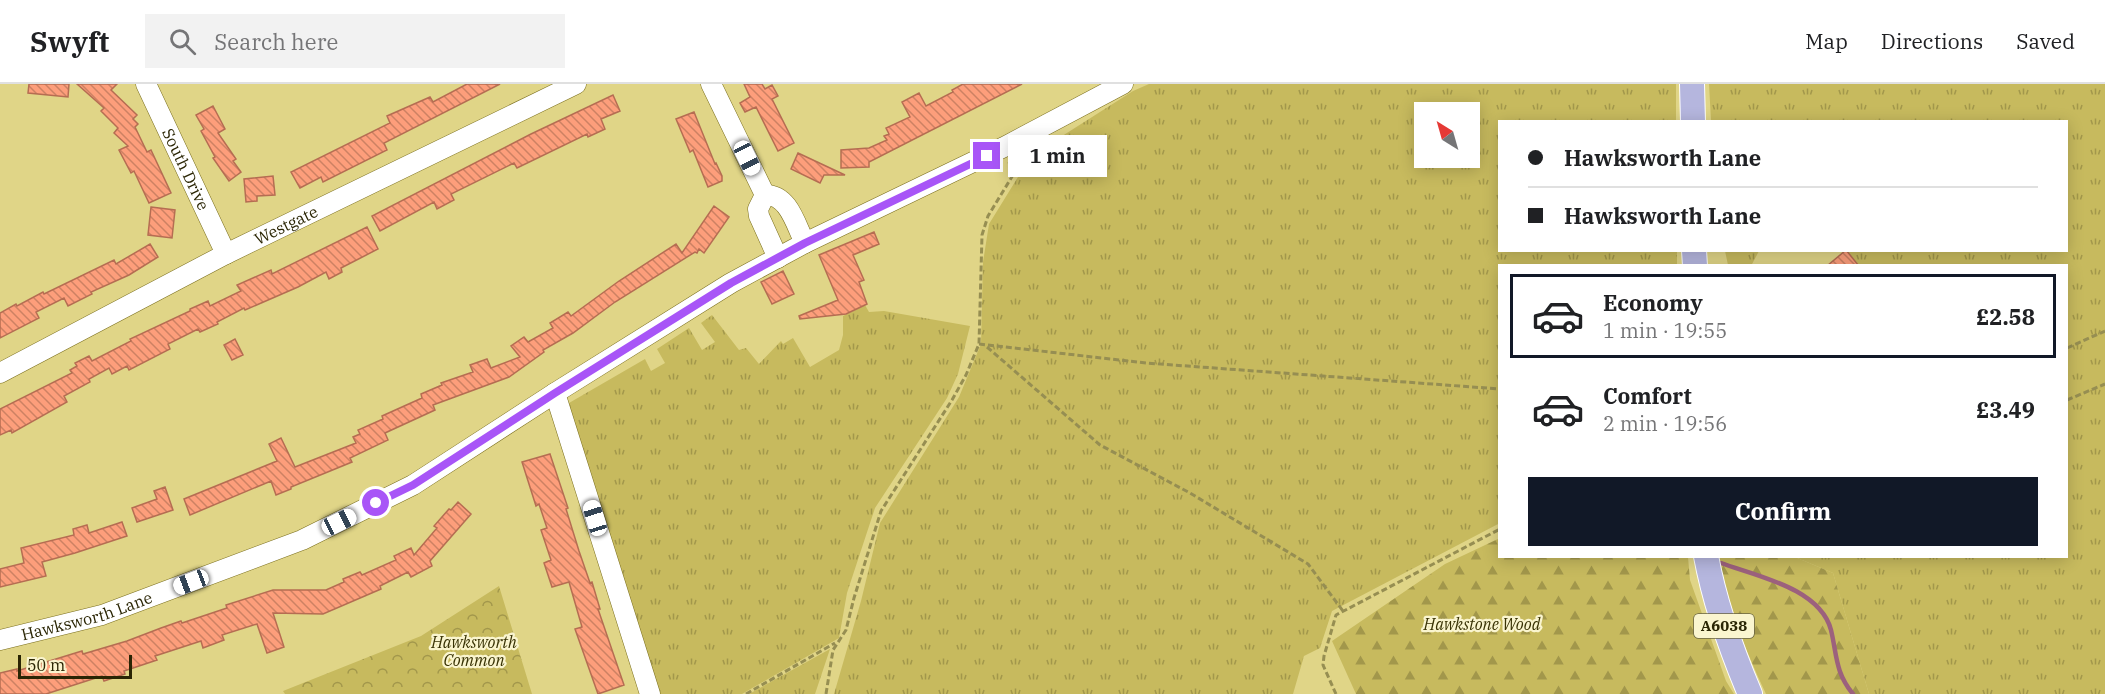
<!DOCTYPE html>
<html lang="en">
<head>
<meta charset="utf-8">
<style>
  :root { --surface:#fff; --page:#f2f2f2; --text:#202124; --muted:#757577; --line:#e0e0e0; --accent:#111827 }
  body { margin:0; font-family:"IBM Plex Serif",serif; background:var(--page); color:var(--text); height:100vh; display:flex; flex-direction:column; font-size:22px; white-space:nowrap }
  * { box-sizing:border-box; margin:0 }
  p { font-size:20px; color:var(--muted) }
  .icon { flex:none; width:33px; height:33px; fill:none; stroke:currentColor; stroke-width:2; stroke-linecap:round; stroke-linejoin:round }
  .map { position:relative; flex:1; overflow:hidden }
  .side { position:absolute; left:1498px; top:180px; width:570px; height:294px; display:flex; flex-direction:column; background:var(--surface); border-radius:0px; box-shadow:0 3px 15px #0003 }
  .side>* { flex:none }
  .guide { position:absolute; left:1498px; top:36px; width:570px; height:132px; border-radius:0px; box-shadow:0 3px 15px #0003; display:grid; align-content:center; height:132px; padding:0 30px; background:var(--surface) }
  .needle { width:39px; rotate:323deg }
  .fabs { position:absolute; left:1414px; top:18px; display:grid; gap:12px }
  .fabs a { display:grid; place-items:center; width:66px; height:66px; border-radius:0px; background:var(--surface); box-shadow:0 3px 15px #0003; font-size:30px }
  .scale { position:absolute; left:18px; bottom:15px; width:114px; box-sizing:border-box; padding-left:6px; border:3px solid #2a2504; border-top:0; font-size:16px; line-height:21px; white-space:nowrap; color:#2a2504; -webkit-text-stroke:4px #faf5cf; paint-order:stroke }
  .end { position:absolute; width:27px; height:27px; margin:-14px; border:8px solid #a855f7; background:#fff; box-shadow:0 0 0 3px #fff }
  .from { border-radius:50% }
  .bubble { position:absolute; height:42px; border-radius:0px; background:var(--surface); box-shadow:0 3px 15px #0003; font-size:20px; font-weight:800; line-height:42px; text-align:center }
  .car { position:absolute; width:18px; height:36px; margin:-18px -9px; border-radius:8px; box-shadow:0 0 4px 2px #0007; background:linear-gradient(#fff 24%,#345 0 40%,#fff 0 76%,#345 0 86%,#fff 0) }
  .guide b { display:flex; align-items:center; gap:21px; height:57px; font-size:22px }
  .guide b+b { border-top:2px solid var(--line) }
  .guide i { width:15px; height:15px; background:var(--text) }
  ul { padding:10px 0 0; list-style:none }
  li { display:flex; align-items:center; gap:18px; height:84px; margin:0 12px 9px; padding:0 18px; border:3px solid transparent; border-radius:0px }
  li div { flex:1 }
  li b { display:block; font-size:22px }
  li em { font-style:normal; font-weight:800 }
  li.on { border-color:var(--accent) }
  li>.icon { width:54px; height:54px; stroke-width:1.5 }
  .action { display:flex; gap:12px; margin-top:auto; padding:12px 30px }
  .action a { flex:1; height:69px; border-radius:0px; background:var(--accent); color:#fff; font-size:24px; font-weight:800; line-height:69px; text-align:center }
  header { display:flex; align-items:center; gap:36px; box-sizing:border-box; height:84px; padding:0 30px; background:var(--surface); border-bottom:2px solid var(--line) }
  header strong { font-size:28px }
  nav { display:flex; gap:33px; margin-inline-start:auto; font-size:21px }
  .search { width:420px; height:54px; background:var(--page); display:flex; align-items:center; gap:15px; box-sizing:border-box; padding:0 21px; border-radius:0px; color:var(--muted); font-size:22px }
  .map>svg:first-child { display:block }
  .grass { fill:url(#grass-tufts); fill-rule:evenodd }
  .forest { fill:url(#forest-firs) }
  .park { fill:url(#park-crowns) }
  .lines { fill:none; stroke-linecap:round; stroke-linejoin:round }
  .stream { stroke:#9c617d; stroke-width:4.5 }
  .building { fill:url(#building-back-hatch); stroke:#b56d52; stroke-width:1.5 }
  .minor-casing { stroke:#7a6e1d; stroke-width:21 }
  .major-casing { stroke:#fff; stroke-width:26 }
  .path { stroke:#968e52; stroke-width:3; stroke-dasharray:6 3; stroke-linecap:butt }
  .minor { stroke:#fff; stroke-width:20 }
  .major { stroke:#b5b6de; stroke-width:24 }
  .route { stroke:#a855f7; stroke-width:8 }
  .labels { text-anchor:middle; stroke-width:4.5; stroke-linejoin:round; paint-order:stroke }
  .shield { fill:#faf5cf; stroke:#686341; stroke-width:1.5 }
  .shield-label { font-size:15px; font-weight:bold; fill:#2a2504 }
  .street-label { font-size:16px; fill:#2a2504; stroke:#faf5cf }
  .park-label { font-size:16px; font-style:italic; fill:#383204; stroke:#faf5cf }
</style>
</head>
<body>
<header>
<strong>Swyft</strong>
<div class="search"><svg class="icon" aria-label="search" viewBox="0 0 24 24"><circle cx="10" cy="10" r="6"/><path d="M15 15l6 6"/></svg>Search here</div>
<nav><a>Map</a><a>Directions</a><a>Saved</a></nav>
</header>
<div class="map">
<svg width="2105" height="610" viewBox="0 0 2105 610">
  <defs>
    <pattern id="grass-tufts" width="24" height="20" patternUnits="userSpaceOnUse" patternTransform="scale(1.5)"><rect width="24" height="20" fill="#c7ba5e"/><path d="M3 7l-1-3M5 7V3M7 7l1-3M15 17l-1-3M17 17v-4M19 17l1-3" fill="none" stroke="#a2974b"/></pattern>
    <pattern id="forest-firs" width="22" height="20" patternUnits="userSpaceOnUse" patternTransform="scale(1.5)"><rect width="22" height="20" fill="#c7ba5e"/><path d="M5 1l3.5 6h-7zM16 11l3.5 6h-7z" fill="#a2974b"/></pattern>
    <pattern id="park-crowns" width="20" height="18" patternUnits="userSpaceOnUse" patternTransform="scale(1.5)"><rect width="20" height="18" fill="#c7ba5e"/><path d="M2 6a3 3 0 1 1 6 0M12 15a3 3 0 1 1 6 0" fill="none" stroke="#a2974b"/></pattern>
    <pattern id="building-back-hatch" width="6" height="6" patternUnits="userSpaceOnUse" patternTransform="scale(1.5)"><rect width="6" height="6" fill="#fd9e7b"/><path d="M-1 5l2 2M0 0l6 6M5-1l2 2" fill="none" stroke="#cd8163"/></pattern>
  </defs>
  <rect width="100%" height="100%" fill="#e0d587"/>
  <path class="grass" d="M1149 0H1676V37L1500 38V166L1677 167V181L1500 182V439L1332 527 1320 564 1304 572 1293 610H834L861 517 880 439 959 313 981 260 983 178 989 140 1023 85 1042 66 1059 54 1133 7ZM1425 28H1470V74H1425Z
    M1709 0H2105V610H1869L1833 489 1795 473 2067 472V182L1859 181 1847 167 2067 166V38L1711 37Z
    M1725 167H1759L1751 182 1728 181Z
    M865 221 869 228 884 227 970 242 958 290 947 314 875 424 847 509 839 554 742 610H655L575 346 569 319 645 275 651 287 665 279 657 265 689 244 702 266 715 258 701 239 712 231 739 266 746 264 759 280 781 257 783 260 793 254 810 283 839 266 843 251V232Z
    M830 565 815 610H749Z"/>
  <path class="forest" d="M1500 454V472L1688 473 1690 496 1726 597 1734 610H1356L1332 557 1445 480Z
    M1717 473H1795L1833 489 1869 610H1766C1745 565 1727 521 1717 473Z"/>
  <path class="park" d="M499 502 532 610H285L283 607 421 552Z"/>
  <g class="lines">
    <path class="stream" d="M1721 479C1756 492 1820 504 1831 546 1837 571 1835 588 1853 610"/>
  </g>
  <path class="building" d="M29 0H69L68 13 28 9Z
    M77 0H117L111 6 137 31 133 35 138 40 135 43 147 68 151 66 171 109 149 119 134 87 131 89 119 66 128 62 114 49 118 44 101 27 104 24Z
    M467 0H500L384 59 387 66 323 98 321 93 300 104 291 88 390 39 387 32 430 13 433 18Z
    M744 0H762L765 5 772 1 778 12 772 15 794 59 778 67 756 23 745 28 740 19 750 13Z
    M963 0H1022L869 78V83L841 84V66L869 64 887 56 884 52 889 50 886 44 910 33 902 18 919 9 926 22 953 8 952 6Z
    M613 11 620 27 601 35 605 45 588 53 587 50 517 84 514 79 451 110 454 116 437 125 434 118 380 147 372 132 531 50Z
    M213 22 225 45 218 49 236 75 233 77 241 88 229 97 213 74 215 73 201 47 204 45 196 31Z
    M694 28 715 80 716 79 722 92V97L708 103 693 66 690 68 676 35Z
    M798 69 845 91H824L820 99 791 85Z
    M273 92 275 111 257 112V117L246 118 244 95Z
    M714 122 729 133 704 169 699 165 697 169 695 168 615 218 573 249 543 266 544 268 509 293 433 321 435 326 385 349 388 356 350 374 352 378 291 403V405L276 411 271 397 190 431 184 415 277 377 269 360 281 354 295 383 356 359 353 353 360 350 358 346 383 335 382 332 422 314 421 310 442 301 441 299 473 288 470 281 487 275 491 284 520 273 511 262 524 253 528 258 553 244 550 239 568 228 571 232 619 197 676 160 682 169Z
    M151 123 175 126 172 154 148 151Z
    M367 143 378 165 341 184 342 188 329 195 326 188 298 203 245 226 244 224 217 238 218 240 200 248 198 245 168 260 170 265 129 286 127 282 112 290 109 284 89 295 90 298 64 312 67 318 12 349 11 346 0 351V325L72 289 70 286 77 282 75 279 89 272 92 277 131 257 130 255 190 227V225L208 217 210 222 241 207 237 201 271 186 272 190Z
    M874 148 879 160 853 171 864 196 859 198 867 220 846 230 800 235 799 232 838 216 819 171Z
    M150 160 158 173 129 191 91 208 92 210 68 222 64 214 36 228 39 234 0 254V229L16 220 17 222 43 208 44 210 114 176 116 180Z
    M1846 166 1859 182H1827Z
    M783 187 794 210 772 220 761 198Z
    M235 255 243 271 232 276 224 261Z
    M550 370 568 424 566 425 579 467 590 499 592 498 600 525H598L624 601 598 610 575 545 582 543 569 498 552 503 544 479 551 476 541 446 547 444 539 420 536 422 522 378Z
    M165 403 173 426 137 438 132 424 157 415 154 407Z
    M458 418 471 430 430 477 432 482 411 493 408 488 380 502 381 505 323 530 273 529 284 563 267 569 257 540 222 551 224 556 203 564 201 557 155 572 157 576 124 587 125 590 104 597 102 592 46 610H0V589L17 585V587L82 567 83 570 127 557 161 544 181 537 182 539 227 524 226 521 273 506H326L344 498 343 495 360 488 362 491 396 476 394 472 411 464 414 471 437 444 434 442 449 425 451 426Z
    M122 438 127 452 75 469 42 478 46 492 0 503V485L24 479 21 464 74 451 73 445 87 441 89 449Z"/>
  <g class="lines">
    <g class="minor-casing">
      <g id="minor">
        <path id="s1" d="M146 0 226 170"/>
        <path d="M711 0 765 111"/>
        <path d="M778 174 759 132 758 125 765 111C789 110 796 142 805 159"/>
        <path id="s2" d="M0 289 226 170 576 0"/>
        <path d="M555 309 650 610"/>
        <path id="s3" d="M0 556 102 531 302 456 413 401 555 309 731 199 805 159 1004 63 1123 0"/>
      </g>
    </g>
    <g class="major-casing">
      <path id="major" d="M1692 0 1693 38
        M1694 166 1695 182
        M1706 472C1715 521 1731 565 1750 610"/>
    </g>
    <path class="path" d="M979 260 1146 279 1500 305
      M987 263 1100 361 1190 409 1308 480 1343 527
      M2067 264 2105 247
      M2067 316 2105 300
      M746 610 835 559
      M826 610 833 566 846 546 854 514 881 427 952 316 966 291 979 260 982 151 988 132 1013 91 1009 78
      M1336 610 1323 581 1324 572 1336 531 1500 445"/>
    <use href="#minor" class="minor"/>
    <use href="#major" class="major"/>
  </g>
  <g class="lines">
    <path class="route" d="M376 419 413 401 555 309 731 199 805 159 987 72"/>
  </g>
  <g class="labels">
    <rect class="shield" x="1694" y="530" width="60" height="24" rx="4.5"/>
    <g class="shield-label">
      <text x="1724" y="547">A6038</text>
    </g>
    <g class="street-label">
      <text dy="6" stroke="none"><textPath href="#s1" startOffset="94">South Drive</textPath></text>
      <text dy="6" stroke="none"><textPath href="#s2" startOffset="322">Westgate</textPath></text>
      <text dy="6" stroke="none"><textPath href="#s3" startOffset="90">Hawksworth Lane</textPath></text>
    </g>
    <g class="park-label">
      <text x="1482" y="546">Hawkstone Wood</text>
      <text x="474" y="564">Hawksworth<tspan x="474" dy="18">Common</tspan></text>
    </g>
  </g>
</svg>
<div class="fabs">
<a><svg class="needle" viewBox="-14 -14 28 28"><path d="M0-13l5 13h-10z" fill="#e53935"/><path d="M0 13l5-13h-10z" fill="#757577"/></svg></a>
</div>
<div class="scale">50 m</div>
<i class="end from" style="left:376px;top:419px"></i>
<i class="end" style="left:987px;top:72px"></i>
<div class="bubble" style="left:1008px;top:51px;width:99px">1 min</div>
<i class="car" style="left:747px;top:74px;rotate:154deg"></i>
<i class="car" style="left:595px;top:434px;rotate:343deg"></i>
<i class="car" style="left:339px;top:438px;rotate:64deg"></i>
<i class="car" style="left:191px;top:498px;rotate:249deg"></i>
<div class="guide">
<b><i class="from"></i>Hawksworth Lane</b>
<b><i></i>Hawksworth Lane</b>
</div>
<section class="side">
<ul>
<li class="on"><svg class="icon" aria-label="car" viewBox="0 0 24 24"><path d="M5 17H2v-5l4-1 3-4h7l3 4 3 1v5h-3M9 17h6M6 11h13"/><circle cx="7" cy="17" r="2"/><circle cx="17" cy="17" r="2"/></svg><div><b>Economy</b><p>1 min · 19:55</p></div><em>£2.58</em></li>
<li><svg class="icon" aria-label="car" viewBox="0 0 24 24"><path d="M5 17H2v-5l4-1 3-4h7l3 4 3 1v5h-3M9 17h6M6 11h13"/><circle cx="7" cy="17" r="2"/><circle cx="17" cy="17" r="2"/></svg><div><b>Comfort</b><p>2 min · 19:56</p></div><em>£3.49</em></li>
</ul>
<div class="action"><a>Confirm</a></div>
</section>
</div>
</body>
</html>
